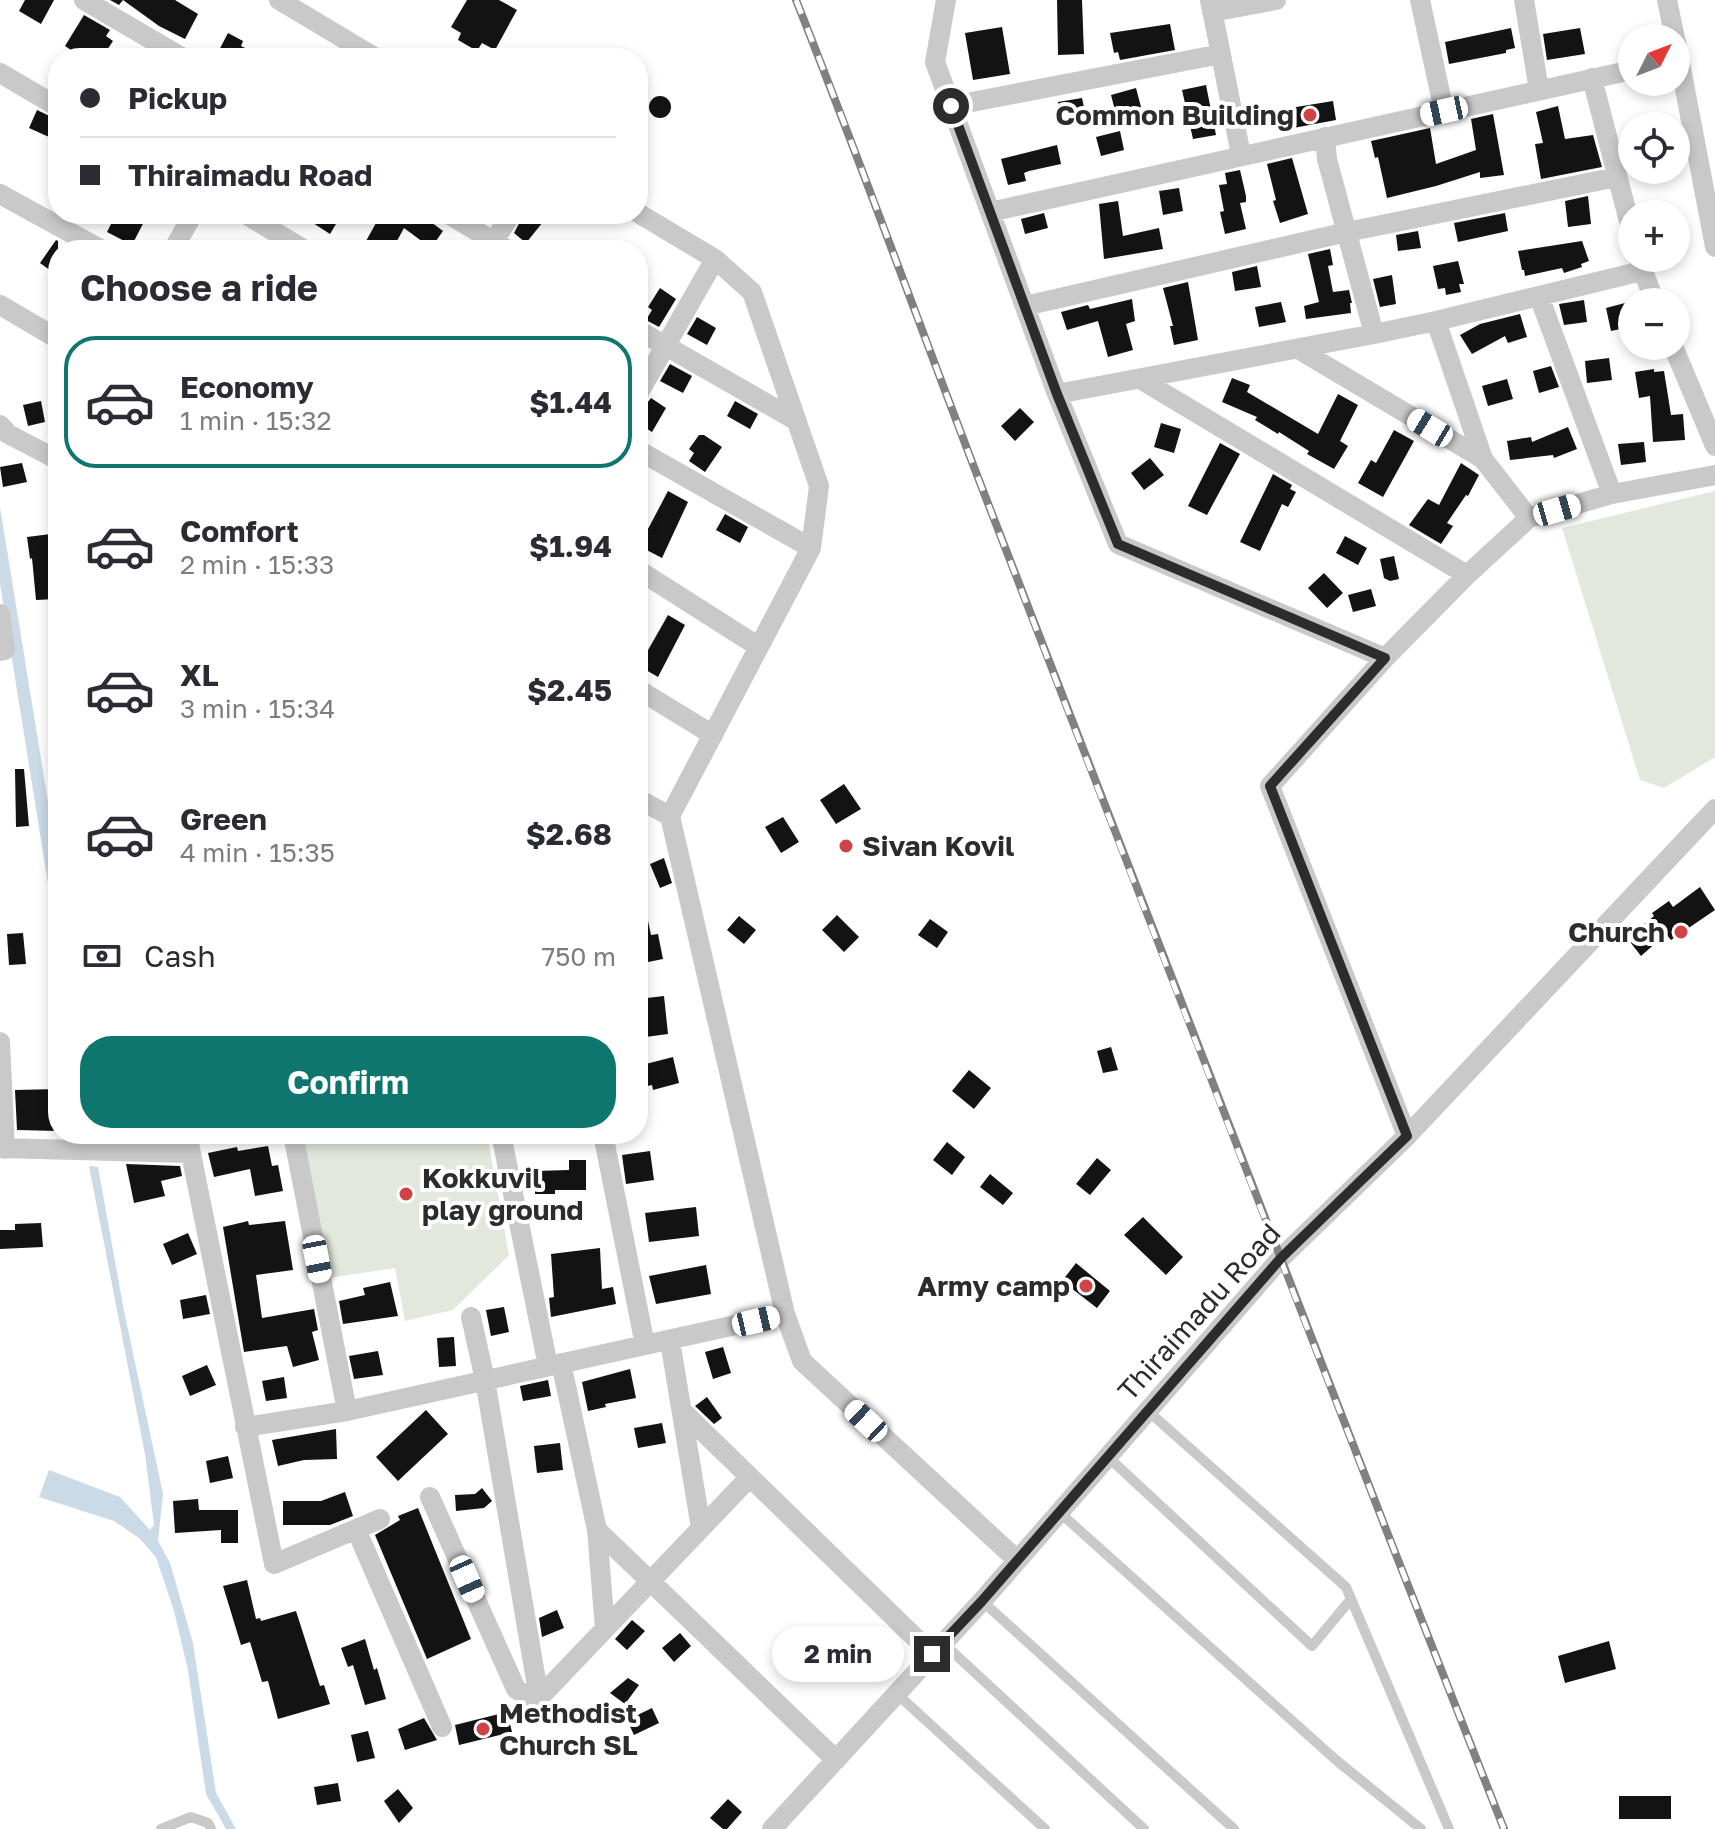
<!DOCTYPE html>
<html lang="en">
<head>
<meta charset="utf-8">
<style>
  :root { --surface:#fff; --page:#f2f2f3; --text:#2b2b33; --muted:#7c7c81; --line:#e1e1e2; --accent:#0f766e }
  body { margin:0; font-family:"Golos Text",sans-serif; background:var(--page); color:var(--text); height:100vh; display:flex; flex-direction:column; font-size:30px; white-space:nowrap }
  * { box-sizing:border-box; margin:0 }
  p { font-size:26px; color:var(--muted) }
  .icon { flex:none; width:44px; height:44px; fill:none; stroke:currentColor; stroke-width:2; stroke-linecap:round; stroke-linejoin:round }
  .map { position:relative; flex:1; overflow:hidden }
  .drawer { position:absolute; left:48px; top:240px; width:600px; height:904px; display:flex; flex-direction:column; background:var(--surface); border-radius:32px; box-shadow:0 4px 12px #0003 }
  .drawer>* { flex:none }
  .hud { position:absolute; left:48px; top:48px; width:600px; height:176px; border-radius:32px; box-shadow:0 4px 12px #0003; display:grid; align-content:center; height:176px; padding:0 32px; background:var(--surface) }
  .needle { width:52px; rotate:48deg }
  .controls { position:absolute; left:1618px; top:24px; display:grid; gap:16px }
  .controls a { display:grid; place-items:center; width:72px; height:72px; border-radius:50%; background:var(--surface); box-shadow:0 4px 12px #0003; font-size:40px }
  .end { position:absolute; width:36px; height:36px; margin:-18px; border:10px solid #2c2c2c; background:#fff; box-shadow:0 0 0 4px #fff }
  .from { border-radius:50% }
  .bubble { position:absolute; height:56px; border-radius:28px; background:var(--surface); box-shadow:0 4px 12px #0003; font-size:26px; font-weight:700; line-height:56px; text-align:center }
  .car { position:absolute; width:24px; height:48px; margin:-24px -12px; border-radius:10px; box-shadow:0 0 6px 2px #0007; background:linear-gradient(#fff 24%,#345 0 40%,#fff 0 76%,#345 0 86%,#fff 0) }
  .hud b { display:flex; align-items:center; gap:28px; height:76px; font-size:30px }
  .hud b+b { border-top:2px solid var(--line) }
  .hud i { width:20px; height:20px; background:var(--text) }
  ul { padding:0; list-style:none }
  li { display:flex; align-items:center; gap:24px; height:132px; margin:0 16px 12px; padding:0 16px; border:4px solid transparent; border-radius:32px }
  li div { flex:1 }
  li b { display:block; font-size:30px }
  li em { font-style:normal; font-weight:700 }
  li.selected { border-color:var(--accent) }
  li>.icon { width:72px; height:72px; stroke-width:1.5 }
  h2 { padding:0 32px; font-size:36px; line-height:96px }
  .pay { display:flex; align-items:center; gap:20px; height:88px; padding:0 32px; font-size:30px }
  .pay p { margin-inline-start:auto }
  .cta { display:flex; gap:16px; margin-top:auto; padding:16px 32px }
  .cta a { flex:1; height:92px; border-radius:32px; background:var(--accent); color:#fff; font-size:32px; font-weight:700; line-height:92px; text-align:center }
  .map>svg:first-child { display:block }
  .green { fill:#e2e8dc }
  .water { fill:#cadae6 }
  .building { fill:#131313 }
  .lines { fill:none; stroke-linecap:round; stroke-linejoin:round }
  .service { stroke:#c9c9c9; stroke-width:10 }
  .minor { stroke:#c9c9c9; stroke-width:20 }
  .rail-casing { stroke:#818181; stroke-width:8 }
  .rail { stroke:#fff; stroke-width:5; stroke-dasharray:15; stroke-linecap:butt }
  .route { stroke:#2c2c2c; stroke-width:10 }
  .poi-dot { fill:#cf4347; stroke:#fff; stroke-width:3 }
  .labels { text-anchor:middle; stroke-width:8; stroke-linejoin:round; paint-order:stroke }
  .poi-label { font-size:28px; font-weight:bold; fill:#2c2c2c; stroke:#fff; text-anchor:end }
  .street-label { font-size:28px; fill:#2c2c2c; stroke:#fff }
</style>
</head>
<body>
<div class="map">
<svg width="1715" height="1829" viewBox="0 0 1715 1829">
  <rect width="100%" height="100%" fill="#fff"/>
  <path class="green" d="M1715 491V757L1664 788 1640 780 1562 528Z
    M303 1134H487L509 1255 453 1310 405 1321 395 1268 329 1278Z"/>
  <path class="water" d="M0 507 58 863V946L0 584Z
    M89 1166 98 1167 124 1311 163 1494 158 1541 170 1563 193 1643 216 1793 236 1829H226L206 1794 188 1670 174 1611 156 1557 139 1538 114 1521 39 1497 49 1470 120 1497 150 1530 154 1525 145 1454Z"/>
  <path class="building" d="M25 0H54L41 24 19 11Z
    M110 0H175L198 14 185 39 159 26 123 0 119 5Z
    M467 0H499L517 10 495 50 482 43 477 51 458 40 461 33 451 27Z
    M1057 0H1082L1084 54 1058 55Z
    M84 15 110 30 106 36 113 41 105 53 96 48 89 58H83L65 46Z
    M1170 24 1175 50 1120 60 1118 52 1114 53 1110 33Z
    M1002 27 1010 74 973 80 965 33Z
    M1511 28 1515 48 1506 50V53L1449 64 1445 42Z
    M1580 28 1585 54 1547 60 1543 34Z
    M228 33 243 41 241 46 266 58H215Z
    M1206 85 1216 135 1193 139 1182 90Z
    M1136 88 1141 107 1116 114 1111 95Z
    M649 107a11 11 0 1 1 22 0a11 11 0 1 1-22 0Z
    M1082 98 1086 117 1062 122 1058 102Z
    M1333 101 1336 120 1288 129 1284 109Z
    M1558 106 1565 139 1593 135 1602 167 1541 179 1535 144 1543 143 1536 112Z
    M37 110 58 120V141L29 128Z
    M1493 114 1504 175 1480 178V172L1436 186 1387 198 1378 157 1375 158 1371 141 1430 128 1436 164 1476 150 1471 119Z
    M1120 131 1124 150 1101 156 1096 137Z
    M1057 145 1061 164 1029 171 1024 173 1026 181 1008 185 1001 159Z
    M1292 158 1308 214 1280 223 1273 201 1276 200 1267 164Z
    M1240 170 1246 196V202L1240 203 1246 229 1225 234 1220 212 1224 211 1219 185 1227 184 1225 173Z
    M1179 188 1183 211 1163 215 1159 191Z
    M1588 196 1591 224 1568 227 1565 201Z
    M1118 201 1123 236 1159 228 1163 249 1104 259 1099 204Z
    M1044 213 1048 228 1025 234 1021 219Z
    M1505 213 1508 231 1458 242 1454 223Z
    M116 214H148L132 245 107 232Z
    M299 214H342L330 234Z
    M381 214H420L443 231 431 248 404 228 392 250H361Z
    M524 214H532L543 222 526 243 514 233Z
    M1418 231 1421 248 1398 251 1396 235Z
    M56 240 58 241V276L40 263Z
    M1582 241 1589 261 1581 264 1582 267 1564 273 1562 268 1525 276 1524 270H1522L1518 251Z
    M1330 249 1333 265 1328 266 1333 292 1349 290 1352 303H1350L1351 313 1306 319 1304 306 1319 302 1308 254Z
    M1458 261 1464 284H1459L1461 292 1446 295 1445 288 1438 289 1433 266Z
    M1257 266 1261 287 1235 291 1232 272Z
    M1392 275 1396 304 1380 307 1373 279Z
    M1188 282 1198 340 1174 345 1170 326H1173L1163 288Z
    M660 288 676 299 659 327 646 320 652 310 648 307Z
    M1132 299 1135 321 1126 324 1133 350 1108 357 1098 321 1067 330 1061 312 1088 305 1090 309Z
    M1584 300 1587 322 1564 325 1559 304Z
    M1281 302 1286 322 1259 327 1255 307Z
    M1625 303 1630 327 1611 331 1606 308Z
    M1520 314 1527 337 1508 343 1505 336 1472 354 1460 335 1480 324Z
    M697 317 716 328 707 345 687 334Z
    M1609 358 1612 380 1587 383 1585 361Z
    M670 364 692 376 683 393 660 381Z
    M1551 366 1559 387 1539 393 1533 371Z
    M1654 369V372L1664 371 1671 415 1683 414 1685 440 1653 442 1650 396 1639 398 1635 372Z
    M1232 378 1250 385 1247 392 1318 434 1338 394 1358 405 1340 441 1348 446 1334 469 1307 454 1309 451 1279 432 1278 434 1255 420 1257 417 1222 402Z
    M1507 379 1513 399 1488 406 1482 386Z
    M651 398 666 408 652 432 638 423V415Z
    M41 401 45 422 28 426 23 405Z
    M735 401 758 414 750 429 727 416Z
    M1020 408 1034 422 1015 441 1001 426Z
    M1161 423 1181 429 1174 453 1154 447Z
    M1568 427 1577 449 1554 458 1553 455 1510 460 1507 441 1531 437 1532 442Z
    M1394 430 1414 441 1383 497 1358 483 1371 460 1376 463Z
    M699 435H704L722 447 705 472 689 461 694 453 689 449Z
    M1644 442 1646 462 1621 465 1618 444Z
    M1220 443 1240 454 1207 515 1188 506Z
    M1150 458 1164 475 1144 490 1131 473Z
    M22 463 27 482 3 487 0 467Z
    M1461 463 1479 475 1468 496 1466 495 1447 523 1453 526 1441 544 1409 525 1428 499 1439 505Z
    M1273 474 1292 485 1290 489 1296 492 1288 507 1282 504 1260 551 1240 542Z
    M668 491 688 502 662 558 639 546Z
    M725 514 748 527 740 543 716 530Z
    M51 534 58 599 36 600 32 558 30 559 27 537Z
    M1345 536 1367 548 1358 565 1336 553Z
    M1394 556 1399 579 1390 581 1384 578 1380 559Z
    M1324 573 1343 593 1327 608 1308 588Z
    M1371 589 1376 606 1353 612 1348 595Z
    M668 615 685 625 658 677 639 666Z
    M15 769H24L29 826 16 827Z
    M844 784 861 809 836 824 820 800Z
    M783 817 799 842 781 853 765 827Z
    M664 858 672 883 660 888 650 864Z
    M1700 887 1715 910 1671 940 1666 934 1641 956 1627 938 1654 916 1652 913 1669 901 1673 907Z
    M644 902 651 935 658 934 663 959 638 964V903Z
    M837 915 859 937 844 952 822 930Z
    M739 916 756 930 744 944 727 930Z
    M930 919 948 932 937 948 918 935Z
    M23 933 26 964 9 965 7 934Z
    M664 996 668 1034 638 1038V999Z
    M1111 1047 1118 1070 1103 1073 1097 1051Z
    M673 1057 679 1083 653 1090 652 1085 638 1088V1066Z
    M969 1070 991 1088 974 1109 952 1091Z
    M58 1089V1131L17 1130 15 1090Z
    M947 1142 965 1157 952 1175 933 1160Z
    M268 1146 272 1166 278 1165 283 1191 255 1196 250 1169 214 1177 208 1153 237 1147 238 1151Z
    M650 1151 654 1180 626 1184 622 1155Z
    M1097 1158 1111 1170 1090 1195 1076 1184Z
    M569 1160H586V1190H555V1194H535V1171L569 1170Z
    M126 1164 180 1166 182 1176 161 1181 165 1196 134 1203Z
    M990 1174 1013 1193 1003 1205 980 1187Z
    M696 1207 699 1236 649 1242 645 1213Z
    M1143 1217 1183 1257 1166 1275 1124 1235Z
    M248 1221 249 1225 285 1221 293 1270 256 1275 262 1318 314 1309 318 1330 312 1332 319 1360 293 1367 287 1346 244 1352 223 1227Z
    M41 1223 43 1247 0 1249V1230H15V1224Z
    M188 1233 197 1254 172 1265 163 1244Z
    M600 1248 602 1289 613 1287 616 1304 551 1317 549 1298 554 1297 551 1254Z
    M1076 1263 1110 1291 1097 1308 1062 1281Z
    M706 1265 711 1294 656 1304 649 1276Z
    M390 1282 398 1316 343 1324 339 1301 365 1295 363 1288Z
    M206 1295 210 1314 183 1319 180 1300Z
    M504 1307 509 1332 491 1336 486 1310Z
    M454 1337 456 1366 439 1367 437 1338Z
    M723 1347 731 1373 713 1379 705 1352Z
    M378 1351 383 1375 354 1379 349 1356Z
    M207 1365 216 1385 190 1396 182 1376Z
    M630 1369 636 1398 605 1404 606 1407 588 1411 582 1382Z
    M284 1377 287 1398 266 1401 262 1381Z
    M548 1380 551 1396 523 1401 520 1386Z
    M707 1397 722 1418 714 1424 695 1406Z
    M426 1410 448 1434 398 1481 376 1457Z
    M662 1423 666 1443 638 1448 634 1428Z
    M336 1429 337 1459 304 1460 278 1466 272 1440Z
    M560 1443 563 1470 537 1473 534 1446Z
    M228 1456 233 1478 210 1483 206 1461Z
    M482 1488 492 1501 484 1508 456 1511 455 1495 475 1494Z
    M345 1492 353 1516 330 1525H283V1501H321Z
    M198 1499 199 1510H238V1543H221V1530L175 1533 173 1501Z
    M418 1508 471 1639 427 1659 375 1535 400 1520 398 1516Z
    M247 1580 256 1619 260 1618 261 1621 296 1611 320 1686 324 1685 330 1704 278 1719 268 1681 262 1682 250 1642 241 1645 223 1586Z
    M557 1610 564 1628 542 1637 539 1618Z
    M632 1620 645 1631 627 1650 615 1639Z
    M680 1633 691 1646 674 1662 662 1648Z
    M365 1639 374 1670 377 1668 386 1699 365 1705 353 1665 348 1667 341 1648Z
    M1609 1641 1616 1669 1565 1683 1558 1656Z
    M628 1678 639 1685 625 1704 610 1693Z
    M652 1708 659 1723 634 1735 627 1720Z
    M507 1712 512 1732 459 1745 455 1725Z
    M424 1718 437 1740 405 1750 398 1729Z
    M368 1731 375 1758 357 1762 351 1735Z
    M338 1783 341 1801 317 1805 314 1787Z
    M398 1789 413 1808 399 1823 384 1801Z
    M1619 1796H1671V1819H1619Z
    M728 1799 742 1812 727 1829H723L710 1818Z"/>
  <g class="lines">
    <path class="service" d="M1148 1411 1346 1587 1449 1829
      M1108 1457 1312 1646 1351 1599
      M1058 1511 1336 1760 1421 1829
      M982 1601 1234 1829
      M942 1642 1144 1829
      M897 1694 1045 1829
      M161 1829 191 1817 208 1823 211 1829"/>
    <path class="minor" d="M84 0 183 58
      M279 0 376 58
      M946 0 935 62 1057 394 1118 544 1385 658
      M1210 0 1241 155
      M1420 0 1444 111
      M1524 0 1539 90
      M1667 0 1675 38
      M1212 12 1276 0
      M1676 42 1715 247
      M0 73 58 107
      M1592 78 1632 233
      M951 106 1221 54
      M0 194 102 250
      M990 212 1632 70
      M638 213 715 259 752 292 819 486 811 548 670 816 785 1314 802 1361 1017 1560
      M245 214 305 250
      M448 214 508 250
      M494 241 511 214
      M173 250 193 214
      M1638 258 1655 302
      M1539 296 1642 271
      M0 305 58 339
      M1025 306 1347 232 1617 177
      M1436 321 1539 296 1612 494
      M638 330 797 421
      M1374 334 1436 321 1483 459 1529 518
      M1673 346 1715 446
      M1298 349 1483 459
      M1140 379 1467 575
      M638 394 715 259
      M1057 394 1374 334 1327 159 1325 137
      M0 425 8 434 58 460
      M638 450 811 548
      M638 570 759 647
      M0 614 5 650 0 651
      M638 689 713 735
      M638 799 670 816
      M0 1042 5 1149
      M187 1134 274 1564 380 1519
      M293 1134 347 1411
      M501 1134 548 1366
      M603 1134 645 1345
      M1407 1136 1270 786 1385 658 1467 575 1529 518 1612 494 1715 475
      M0 1148 190 1153
      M471 1317 485 1380 539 1698
      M670 1341 701 1528
      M561 1363 597 1530 836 1760
      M683 1412 932 1654
      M245 1427 347 1411 785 1314
      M430 1497 516 1689 531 1699 539 1698 749 1478
      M356 1529 442 1727
      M597 1530 605 1629
      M772 1829 982 1601 1281 1258 1407 1136 1715 809"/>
    <g class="rail-casing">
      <path id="rail" d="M796 0C863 168 924 338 989 506 1159 948 1330 1389 1504 1829"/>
    </g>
    <use href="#rail" class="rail"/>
  </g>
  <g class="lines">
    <path class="route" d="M932 1654 982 1601 1281 1258 1407 1136 1270 786 1385 658 1118 544 1057 394 951 106"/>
  </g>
  <g class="poi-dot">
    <circle cx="1310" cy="115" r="8"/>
    <circle cx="846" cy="846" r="8"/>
    <circle cx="1681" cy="932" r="8"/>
    <circle cx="406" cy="1194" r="8"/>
    <circle cx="1086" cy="1286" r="8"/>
    <circle cx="483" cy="1729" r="8"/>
  </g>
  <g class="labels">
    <g class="poi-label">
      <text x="1294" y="125">Common Building</text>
      <text x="862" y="856" text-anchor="start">Sivan Kovil</text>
      <text x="1665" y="942">Church</text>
      <text x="422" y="1188" text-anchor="start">Kokkuvil<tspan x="422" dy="32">play ground</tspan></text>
      <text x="1070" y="1296">Army camp</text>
      <text x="499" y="1723" text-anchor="start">Methodist<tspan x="499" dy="32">Church SL</tspan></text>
    </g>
    <g class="street-label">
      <text transform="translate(1199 1312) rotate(-48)" y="10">Thiraimadu Road</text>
    </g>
  </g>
</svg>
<div class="controls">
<a><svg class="needle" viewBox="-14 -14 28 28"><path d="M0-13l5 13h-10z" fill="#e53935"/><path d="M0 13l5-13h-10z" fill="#7c7c81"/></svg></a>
<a><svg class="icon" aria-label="locate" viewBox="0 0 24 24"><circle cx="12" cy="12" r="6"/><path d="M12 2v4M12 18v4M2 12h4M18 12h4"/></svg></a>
<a>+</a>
<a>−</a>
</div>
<i class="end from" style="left:951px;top:106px"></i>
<i class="end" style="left:932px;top:1654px"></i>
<div class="bubble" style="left:772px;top:1626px;width:132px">2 min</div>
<i class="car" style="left:1444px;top:111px;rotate:258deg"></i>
<i class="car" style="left:1430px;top:428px;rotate:301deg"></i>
<i class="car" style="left:1557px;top:510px;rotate:74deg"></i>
<i class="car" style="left:317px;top:1259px;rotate:169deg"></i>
<i class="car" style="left:756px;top:1321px;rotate:77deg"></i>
<i class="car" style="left:866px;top:1421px;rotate:313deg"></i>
<i class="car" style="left:467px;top:1579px;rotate:156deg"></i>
<div class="hud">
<b><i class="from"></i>Pickup</b>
<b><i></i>Thiraimadu Road</b>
</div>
<section class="drawer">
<h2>Choose a ride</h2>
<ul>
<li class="selected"><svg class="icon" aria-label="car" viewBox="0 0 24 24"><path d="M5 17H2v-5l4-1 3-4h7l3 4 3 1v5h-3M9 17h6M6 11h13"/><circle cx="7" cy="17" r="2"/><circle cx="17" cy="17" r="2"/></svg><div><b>Economy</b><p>1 min · 15:32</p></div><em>$1.44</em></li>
<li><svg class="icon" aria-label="car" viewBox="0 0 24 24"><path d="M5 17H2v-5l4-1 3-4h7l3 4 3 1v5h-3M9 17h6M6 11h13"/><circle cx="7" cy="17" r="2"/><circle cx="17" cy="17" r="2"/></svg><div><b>Comfort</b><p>2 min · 15:33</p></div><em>$1.94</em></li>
<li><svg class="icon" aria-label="car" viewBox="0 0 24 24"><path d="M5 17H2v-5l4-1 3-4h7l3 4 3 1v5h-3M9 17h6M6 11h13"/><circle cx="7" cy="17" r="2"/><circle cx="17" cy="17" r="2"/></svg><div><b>XL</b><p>3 min · 15:34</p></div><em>$2.45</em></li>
<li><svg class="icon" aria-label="car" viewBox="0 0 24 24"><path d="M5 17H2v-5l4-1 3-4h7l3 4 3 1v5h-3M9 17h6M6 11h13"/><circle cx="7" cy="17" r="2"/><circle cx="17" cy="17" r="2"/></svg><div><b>Green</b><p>4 min · 15:35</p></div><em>$2.68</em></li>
</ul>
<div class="pay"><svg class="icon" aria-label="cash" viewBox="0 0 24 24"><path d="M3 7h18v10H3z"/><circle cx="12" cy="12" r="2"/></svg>Cash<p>750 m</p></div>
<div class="cta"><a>Confirm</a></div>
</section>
</div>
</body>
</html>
